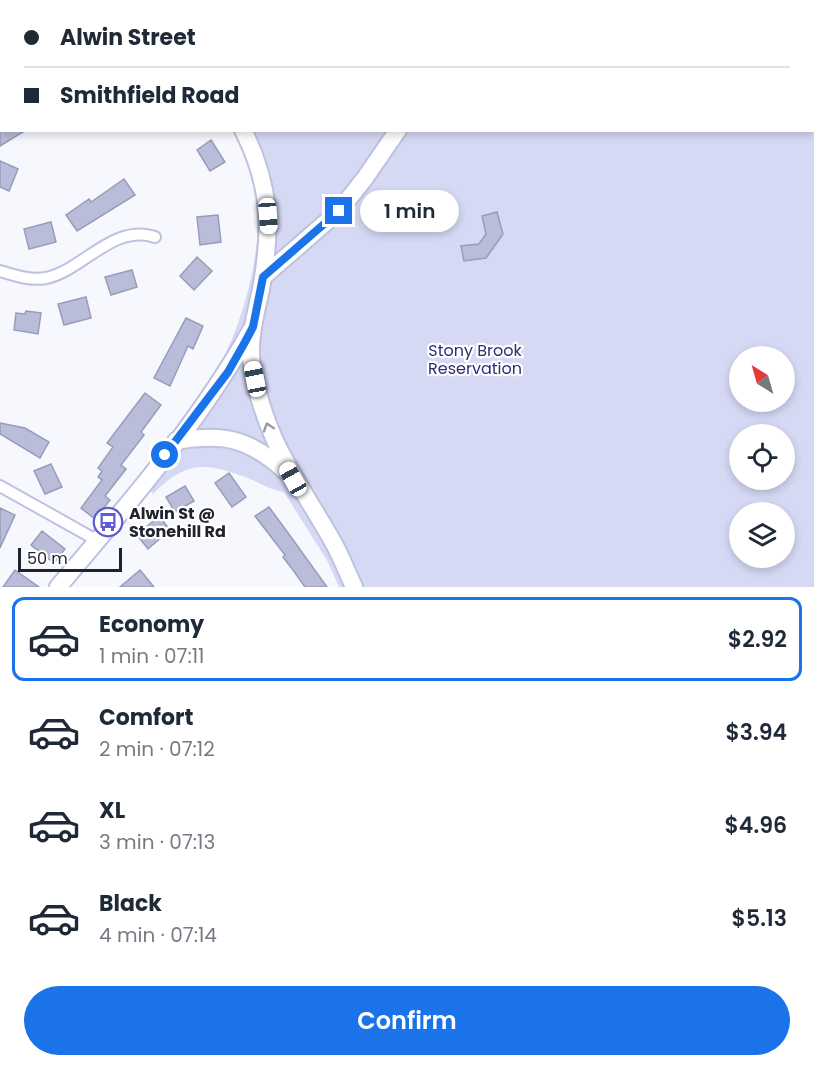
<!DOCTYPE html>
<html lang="en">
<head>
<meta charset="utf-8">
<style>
  :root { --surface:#fff; --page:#f2f2f3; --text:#1f2937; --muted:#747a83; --line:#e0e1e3; --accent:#1a73e8 }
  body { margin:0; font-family:Poppins,sans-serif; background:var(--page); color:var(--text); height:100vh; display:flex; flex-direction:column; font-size:22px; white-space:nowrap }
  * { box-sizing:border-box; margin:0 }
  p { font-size:20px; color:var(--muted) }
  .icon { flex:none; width:33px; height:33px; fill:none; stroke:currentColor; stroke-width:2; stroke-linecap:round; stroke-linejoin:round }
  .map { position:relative; height:587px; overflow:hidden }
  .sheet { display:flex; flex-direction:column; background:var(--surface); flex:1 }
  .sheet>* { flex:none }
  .guide { position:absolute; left:0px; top:0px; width:814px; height:132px; box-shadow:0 3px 9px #0003; display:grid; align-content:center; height:132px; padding:0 24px; background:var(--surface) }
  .needle { width:39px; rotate:323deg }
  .buttons { position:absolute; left:729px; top:346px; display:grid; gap:12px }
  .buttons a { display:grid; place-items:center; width:66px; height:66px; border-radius:50%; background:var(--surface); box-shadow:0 3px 9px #0003; font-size:30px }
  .scale { position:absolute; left:18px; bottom:15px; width:104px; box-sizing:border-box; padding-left:6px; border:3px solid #20222d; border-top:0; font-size:16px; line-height:21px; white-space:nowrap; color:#20222d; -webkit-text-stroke:4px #fff; paint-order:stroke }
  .end { position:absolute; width:27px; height:27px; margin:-14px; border:8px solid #1a73e8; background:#fff; box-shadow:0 0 0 3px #fff }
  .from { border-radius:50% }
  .bubble { position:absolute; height:42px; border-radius:21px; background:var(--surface); box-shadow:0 3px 9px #0003; font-size:20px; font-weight:600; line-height:42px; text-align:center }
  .car { position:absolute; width:18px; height:36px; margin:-18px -9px; border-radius:8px; box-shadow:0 0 4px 2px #0007; background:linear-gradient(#fff 24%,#345 0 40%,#fff 0 76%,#345 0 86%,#fff 0) }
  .guide b { display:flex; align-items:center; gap:21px; height:57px; font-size:22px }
  .guide b+b { border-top:2px solid var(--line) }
  .guide i { width:15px; height:15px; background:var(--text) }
  ul { padding:10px 0 0; list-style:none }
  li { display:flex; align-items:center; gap:18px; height:84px; margin:0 12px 9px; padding:0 12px; border:3px solid transparent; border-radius:12px }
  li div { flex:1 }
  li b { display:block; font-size:22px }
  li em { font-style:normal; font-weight:600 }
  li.active { border-color:var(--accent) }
  li>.icon { width:54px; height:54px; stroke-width:1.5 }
  .button { display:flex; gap:12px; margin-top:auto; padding:12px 24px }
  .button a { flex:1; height:69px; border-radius:36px; background:var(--accent); color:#fff; font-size:24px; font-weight:600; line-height:69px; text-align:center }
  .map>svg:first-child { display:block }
  .green { fill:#d5d9f4; fill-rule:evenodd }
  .building { fill:#b9bdda; stroke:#989cb8; stroke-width:1.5 }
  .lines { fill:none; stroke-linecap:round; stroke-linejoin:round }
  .street-casing { stroke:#bec2df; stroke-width:14 }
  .secondary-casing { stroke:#bec2df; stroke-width:20 }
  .street { stroke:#fff; stroke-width:10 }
  .secondary { stroke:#fff; stroke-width:16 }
  .oneway { stroke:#9b9ca0 }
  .route { stroke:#1a73e8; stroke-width:8 }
  .labels { text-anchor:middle; stroke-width:4.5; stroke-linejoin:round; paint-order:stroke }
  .park-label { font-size:16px; fill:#2e2c79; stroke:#fff }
  .poi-label { font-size:16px; font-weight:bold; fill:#20222d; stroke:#fff; text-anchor:start }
</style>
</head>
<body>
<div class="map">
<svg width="814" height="587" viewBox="0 0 814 587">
  <rect width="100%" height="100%" fill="#f7f8fe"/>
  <path class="green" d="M53 0H814V587H339L328 562 284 492C270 490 262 484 250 479 206 462 187 460 153 494L140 478C160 452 185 426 202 398 241 335 268 249 255 174 252 160 246 145 242 131L813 130V2ZM740 357H784V402H740ZM740 435H784V480H740ZM740 513H784V558H740Z"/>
  <path class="building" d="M0 130H26L0 146Z
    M211 140 225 162 210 171 197 150Z
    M0 161 18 169 9 191 0 187Z
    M124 179 135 195 77 231 66 215 89 199 91 202Z
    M497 212 503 234 486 258 464 261 461 246 479 244 486 234 482 216Z
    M218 215 221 242 200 245 197 217Z
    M51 222 56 242 29 249 24 229Z
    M197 257 212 271 194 290 180 276Z
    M132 270 137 287 111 295 105 277Z
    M86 297 91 318 64 325 58 304Z
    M26 311 41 313 38 334 14 330 16 313 25 314Z
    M186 318 203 326 193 349 188 346 170 386 154 378Z
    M145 393 161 405 141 432 144 435 121 465 126 469 105 496 110 500 95 519 81 508 102 480 98 477 102 471 98 468 113 447 107 443Z
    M0 423 25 428 49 442 40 458 0 434Z
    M51 464 62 487 45 494 34 471Z
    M229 473 246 497 232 507 215 483Z
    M185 486 194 501 175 512 166 497Z
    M269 507 291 537 327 587H305L293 570 283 557 285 555 255 516Z
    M0 508 15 515 0 548Z
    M159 516 170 530 148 549 137 535Z
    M42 531 65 549 54 563 31 545Z
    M15 570 39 587H3Z
    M140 570 154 587H120Z"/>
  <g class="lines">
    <g class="street-casing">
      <path id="street" d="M0 271C14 275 30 281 46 278 82 271 113 223 155 237
        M0 486 98 541"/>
    </g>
    <g class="secondary-casing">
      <path id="secondary" d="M90 0 93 2
        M484 2 485 0
        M243 130C271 185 272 230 261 289 256 313 248 340 252 365 265 442 297 478 333 542 341 556 347 572 354 587
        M263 277 339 211 365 178 398 130
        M176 441C223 433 248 438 284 470
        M58 587C127 506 199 423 251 330"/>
    </g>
    <use href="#street" class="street"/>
    <use href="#secondary" class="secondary"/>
  </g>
  <defs><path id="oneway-chevron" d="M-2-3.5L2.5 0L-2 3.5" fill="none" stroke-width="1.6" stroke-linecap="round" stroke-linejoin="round" transform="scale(1.5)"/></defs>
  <use class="oneway" href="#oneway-chevron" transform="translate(268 427) rotate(-108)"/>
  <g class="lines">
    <path class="route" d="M165 455 228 372 245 342 253 327 263 277 339 211"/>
  </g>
  <defs>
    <g id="bus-ring" transform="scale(1.5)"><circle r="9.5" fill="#fff" stroke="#5d5cd5" stroke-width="1.5"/><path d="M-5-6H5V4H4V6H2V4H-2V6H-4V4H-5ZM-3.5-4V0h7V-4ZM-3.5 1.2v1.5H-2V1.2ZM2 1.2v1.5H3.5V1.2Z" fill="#5d5cd5"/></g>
  </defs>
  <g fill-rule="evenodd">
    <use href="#bus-ring" x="108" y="522"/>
  </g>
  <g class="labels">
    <g class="park-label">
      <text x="475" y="356">Stony Brook<tspan x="475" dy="18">Reservation</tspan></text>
    </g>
    <g class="poi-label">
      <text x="129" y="519">Alwin St @<tspan x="129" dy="18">Stonehill Rd</tspan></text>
    </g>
  </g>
</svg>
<div class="buttons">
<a><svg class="needle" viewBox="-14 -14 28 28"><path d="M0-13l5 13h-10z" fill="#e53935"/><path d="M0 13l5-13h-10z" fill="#747a83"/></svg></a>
<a><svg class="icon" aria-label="locate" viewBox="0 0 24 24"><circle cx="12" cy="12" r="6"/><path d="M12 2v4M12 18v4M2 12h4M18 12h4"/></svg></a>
<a><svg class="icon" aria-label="layers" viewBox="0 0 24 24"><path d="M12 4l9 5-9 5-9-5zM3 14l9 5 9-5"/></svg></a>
</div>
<div class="scale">50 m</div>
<i class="end from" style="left:165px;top:455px"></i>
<i class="end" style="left:339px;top:211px"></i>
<div class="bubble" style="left:360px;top:190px;width:99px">1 min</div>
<i class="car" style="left:268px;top:216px;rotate:176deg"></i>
<i class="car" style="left:255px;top:379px;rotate:349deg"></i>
<i class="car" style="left:293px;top:479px;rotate:331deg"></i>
<div class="guide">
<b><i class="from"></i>Alwin Street</b>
<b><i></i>Smithfield Road</b>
</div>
</div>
<section class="sheet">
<ul>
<li class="active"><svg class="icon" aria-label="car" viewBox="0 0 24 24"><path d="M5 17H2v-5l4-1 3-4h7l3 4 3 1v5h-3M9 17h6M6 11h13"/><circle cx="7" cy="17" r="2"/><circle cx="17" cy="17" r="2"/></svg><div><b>Economy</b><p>1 min · 07:11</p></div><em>$2.92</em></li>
<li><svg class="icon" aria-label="car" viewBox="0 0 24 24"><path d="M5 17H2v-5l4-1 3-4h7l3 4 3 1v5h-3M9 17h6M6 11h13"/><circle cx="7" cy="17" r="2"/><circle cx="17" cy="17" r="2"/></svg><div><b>Comfort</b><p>2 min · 07:12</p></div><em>$3.94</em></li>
<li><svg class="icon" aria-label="car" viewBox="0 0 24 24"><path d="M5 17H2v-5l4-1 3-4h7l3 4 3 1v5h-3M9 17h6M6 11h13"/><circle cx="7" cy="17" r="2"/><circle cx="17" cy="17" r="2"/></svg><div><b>XL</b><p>3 min · 07:13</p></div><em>$4.96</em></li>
<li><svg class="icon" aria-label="car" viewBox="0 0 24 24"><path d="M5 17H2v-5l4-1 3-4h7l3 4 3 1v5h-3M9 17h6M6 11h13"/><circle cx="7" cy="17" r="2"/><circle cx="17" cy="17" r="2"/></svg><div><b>Black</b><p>4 min · 07:14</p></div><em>$5.13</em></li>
</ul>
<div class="button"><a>Confirm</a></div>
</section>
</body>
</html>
